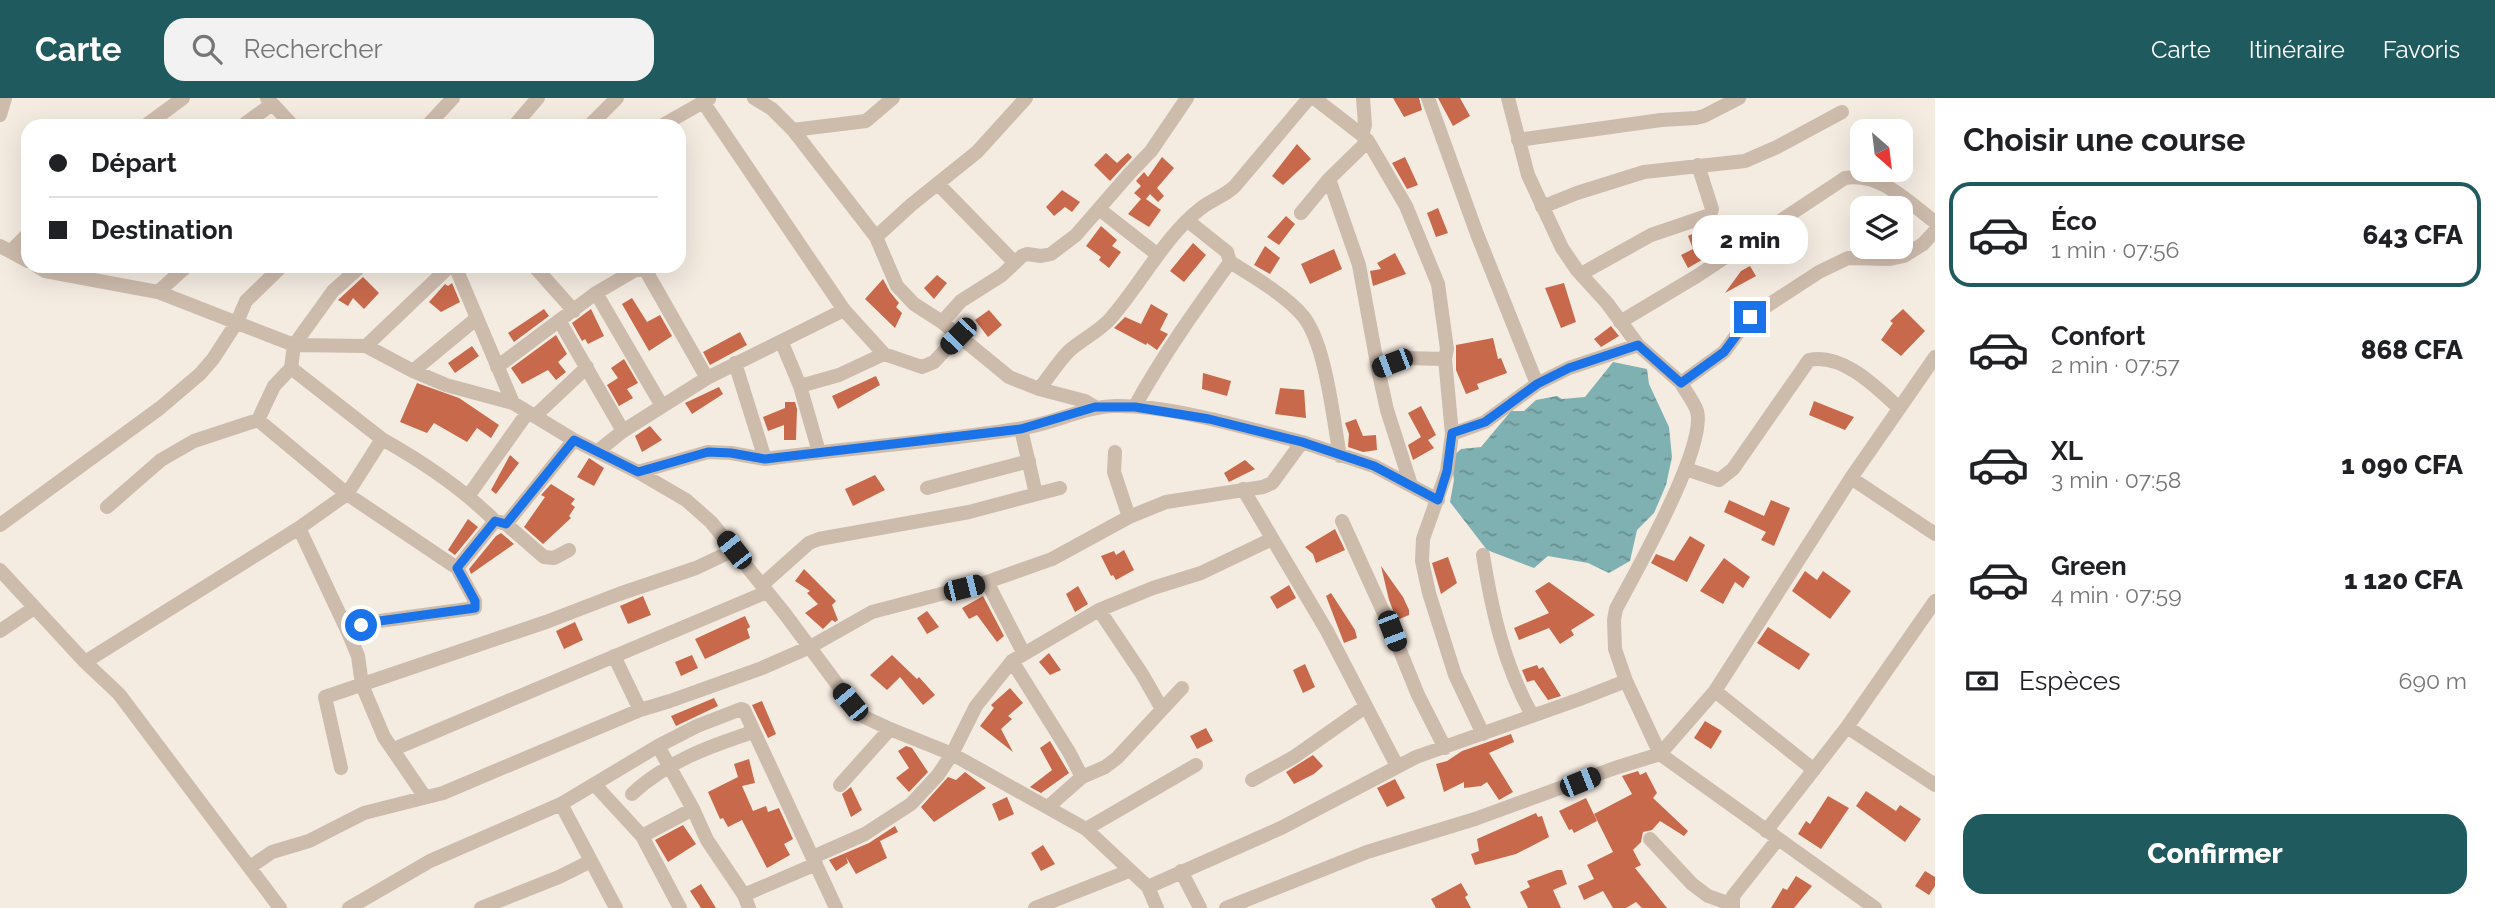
<!DOCTYPE html>
<html lang="fr">
<head>
<meta charset="utf-8">
<style>
  :root { --surface:#fff; --page:#f2f2f2; --text:#202124; --muted:#757577; --line:#e0e0e0; --accent:#1f5a5e }
  body { margin:0; font-family:Raleway,sans-serif; background:var(--page); color:var(--text); height:100vh; display:flex; flex-direction:column; font-size:26px; white-space:nowrap }
  * { box-sizing:border-box; margin:0 }
  p { font-size:23px; color:var(--muted) }
  .icon { flex:none; width:38px; height:38px; fill:none; stroke:currentColor; stroke-width:2; stroke-linecap:round; stroke-linejoin:round }
  .map { position:relative; flex:1; overflow:hidden }
  .side { display:flex; flex-direction:column; background:var(--surface); width:560px }
  .side>* { flex:none }
  .top-card { position:absolute; left:21px; top:21px; width:665px; height:154px; border-radius:21px; box-shadow:0 7px 28px #0002; display:grid; align-content:center; height:154px; padding:0 28px; background:var(--surface) }
  .needle { width:46px; rotate:152deg }
  .fabs { position:absolute; left:1850px; top:21px; display:grid; gap:14px }
  .fabs a { display:grid; place-items:center; width:63px; height:63px; border-radius:14px; background:var(--surface); box-shadow:0 7px 28px #0002; font-size:35px }
  .end { position:absolute; width:32px; height:32px; margin:-16px; border:9px solid #1a73e8; background:#fff; box-shadow:0 0 0 4px #fff }
  .from { border-radius:50% }
  .bubble { position:absolute; height:49px; border-radius:21px; background:var(--surface); box-shadow:0 7px 28px #0002; font-size:23px; font-weight:800; line-height:49px; text-align:center }
  .car { position:absolute; width:21px; height:42px; margin:-21px -10px; border-radius:9px; box-shadow:0 0 5px 2px #0007; background:linear-gradient(#222 24%,#8ab4d8 0 40%,#222 0 76%,#8ab4d8 0 86%,#222 0) }
  .top-card b { display:flex; align-items:center; gap:24px; height:66px; font-size:26px }
  .top-card b+b { border-top:2px solid var(--line) }
  .top-card i { width:18px; height:18px; background:var(--text) }
  ul { padding:0; list-style:none }
  li { display:flex; align-items:center; gap:21px; height:105px; margin:0 14px 10px; padding:0 14px; border:4px solid transparent; border-radius:21px }
  li div { flex:1 }
  li b { display:block; font-size:26px }
  li em { font-style:normal; font-weight:800 }
  li.on { border-color:var(--accent) }
  li>.icon { width:63px; height:63px; stroke-width:1.5 }
  h2 { padding:0 28px; font-size:32px; line-height:84px }
  .pay { display:flex; align-items:center; gap:18px; height:77px; padding:0 28px; font-size:26px }
  .pay p { margin-inline-start:auto }
  .primary-button { display:flex; gap:14px; margin-top:auto; padding:14px 28px }
  .primary-button a { flex:1; height:80px; border-radius:21px; background:var(--accent); color:#fff; font-size:28px; font-weight:800; line-height:80px; text-align:center }
  header { display:flex; align-items:center; gap:42px; box-sizing:border-box; height:98px; padding:0 35px; background:var(--accent); color:#fff }
  header strong { font-size:33px }
  nav { display:flex; gap:38px; margin-inline-start:auto; font-size:24px }
  .search { width:490px; height:63px; background:var(--page); display:flex; align-items:center; gap:18px; box-sizing:border-box; padding:0 24px; border-radius:21px; color:var(--muted); font-size:26px }
  main { display:flex; flex:1; min-height:0 }
  .map>svg:first-child { display:block }
  .water { fill:url(#water-ripples) }
  .building { fill:#c8694b }
  .lines { fill:none; stroke-linecap:round; stroke-linejoin:round }
  .street { stroke:#cdbbac; stroke-width:14 }
  .route { stroke:#1a73e8; stroke-width:9 }
</style>
</head>
<body>
<header>
<strong>Carte</strong>
<div class="search"><svg class="icon" aria-label="search" viewBox="0 0 24 24"><circle cx="10" cy="10" r="6"/><path d="M15 15l6 6"/></svg>Rechercher</div>
<nav><a>Carte</a><a>Itinéraire</a><a>Favoris</a></nav>
</header>
<main>
<div class="map">
<svg width="1935" height="810" viewBox="0 0 1935 810">
  <defs>
    <pattern id="water-ripples" width="26" height="14" patternUnits="userSpaceOnUse" patternTransform="scale(1.75)"><rect width="26" height="14" fill="#7fb0b2"/><path d="M2 4q2-2 4 0t4 0M15 11q2-2 4 0t4 0" fill="none" stroke="#699091"/></pattern>
  </defs>
  <rect width="100%" height="100%" fill="#f4ebe1"/>
  <path class="water" d="M1613 264 1647 271 1649 286 1669 329 1672 359 1666 387 1654 415 1637 432 1630 463 1609 475 1588 465 1548 458 1534 470 1487 452 1450 404 1454 382 1451 360 1461 351 1481 349 1511 313H1524L1536 302 1557 298 1562 301 1585 299Z"/>
  <path class="building" d="M1393 0H1419L1422 12 1404 19Z
    M1438 0H1460L1470 18 1453 28Z
    M1297 46 1311 61 1283 87 1272 78Z
    M1106 55 1117 65 1128 55 1132 59 1110 83 1094 67Z
    M1162 59 1174 70 1157 90 1164 98 1158 104 1150 96 1146 101 1161 112 1149 129 1128 116 1141 101 1134 95 1141 88 1136 83 1144 74 1148 79Z
    M1405 59 1418 87 1407 91 1392 65Z
    M1062 92 1080 104 1072 114 1065 109 1054 118 1046 109Z
    M1438 110 1448 135 1436 139 1427 115Z
    M1286 118 1295 126 1279 147 1267 139Z
    M1101 128 1117 142 1112 148 1121 154 1109 170 1099 162 1101 159 1086 148Z
    M1700 132 1712 156 1688 170 1681 157 1693 151 1688 138Z
    M1193 145 1206 157 1184 184 1170 173Z
    M1265 148 1280 160 1270 176 1254 167Z
    M1334 151 1342 171 1310 186 1301 166Z
    M1395 155 1406 176 1373 188 1370 173 1381 171 1377 165Z
    M1750 168 1756 178 1725 195 1741 173Z
    M937 177 947 185 934 201 924 190Z
    M363 179 379 195 364 211 353 200 348 208 338 202Z
    M883 181 890 194 899 205 896 209 902 215 895 230 865 201Z
    M452 185 460 204 441 214 429 204 445 186 448 188Z
    M1564 185 1576 224 1561 230 1545 190Z
    M632 200 647 224 660 217 672 238 649 253 622 206Z
    M1151 206 1168 216 1160 232 1168 236 1157 252 1147 245 1146 247 1114 230 1125 219 1141 226Z
    M544 211 549 218 514 244 508 235Z
    M591 211 604 238 588 246 585 241 582 243 572 225Z
    M1903 211 1925 233 1901 258 1881 242 1893 225 1890 223Z
    M989 212 1002 227 988 239 975 222Z
    M1611 228 1619 238 1601 249 1594 241Z
    M740 234 747 247 710 267 703 254Z
    M556 237 567 256 558 264 566 274 556 282 548 272 522 286 511 270Z
    M1493 240 1498 261 1501 260 1507 275 1477 286 1479 291 1466 296 1456 272V247Z
    M472 248 479 258 455 275 448 265Z
    M624 261 638 285 627 291 633 300 619 308 607 287 618 280 611 270Z
    M1203 275 1231 283 1227 298 1202 291Z
    M876 278 880 287 838 311 832 298Z
    M417 285 459 300 499 327 491 340 477 330 467 344 434 325 427 335 400 324Z
    M719 289 723 296 692 316 685 305Z
    M1280 290 1304 292 1306 320 1275 316Z
    M1814 303 1854 319 1845 332 1809 317Z
    M785 304H795L797 311 796 342H784V327L768 333 763 319 785 310Z
    M1421 308 1436 337 1428 342 1434 350 1413 362 1408 347 1421 339 1408 315Z
    M1356 321 1363 338 1376 337 1377 352 1363 354 1348 349 1349 336 1345 325Z
    M650 328 662 342 642 354 635 338Z
    M510 357 519 365 496 396 491 392Z
    M589 360 604 370 594 388 577 379Z
    M1245 362 1255 371 1229 384 1224 375Z
    M875 377 885 392 853 408 845 391Z
    M551 386 575 401 571 406 575 409 569 418 571 420 543 446 524 429 545 399 541 397Z
    M1729 402 1764 418 1771 402 1790 410 1774 448 1761 442 1766 434 1724 414Z
    M468 421 478 429 455 457 448 452Z
    M1335 431 1345 452 1316 465 1313 456 1305 449Z
    M501 435 514 446 471 476 469 471 496 438Z
    M1690 438 1705 447 1687 484 1651 465 1656 456 1674 463Z
    M1124 452 1134 472 1116 482 1113 477 1111 478 1101 458 1114 453 1116 457Z
    M1448 459 1457 485 1441 496 1432 465Z
    M1724 460 1750 479 1743 490 1735 484 1723 506 1700 493Z
    M1381 468 1403 499 1409 512V517L1397 522 1389 502Z
    M804 471 836 503 832 507 838 522 835 524 832 522 823 531 805 515 818 506 807 495 810 493 795 483Z
    M1805 473 1817 482 1823 473 1851 493 1830 521 1792 493Z
    M1549 484 1595 517 1571 532 1574 537 1560 546 1549 530 1519 542 1514 530 1549 515 1535 493Z
    M1289 487 1296 500 1277 511 1270 499Z
    M1078 488 1088 506 1075 514 1066 496Z
    M1331 495 1355 532 1357 540 1344 545 1326 498Z
    M643 498 651 517 628 526 620 508Z
    M983 498 1004 538 997 544 977 517 969 521 962 510Z
    M927 513 939 529 927 536 917 520Z
    M745 518 750 529 747 531 750 540 705 561 695 541Z
    M575 524 583 542 564 551 556 533Z
    M1768 529 1810 556 1799 572 1757 545Z
    M1049 555 1061 572 1050 577 1039 564Z
    M692 557 698 570 681 578 675 564Z
    M892 557 917 581 919 579 935 597 923 607 900 579 887 592 870 577Z
    M1305 566 1315 589 1303 595 1293 572Z
    M1537 567 1539 571 1543 569 1561 598 1548 602 1534 582 1527 584 1522 572Z
    M1010 590 1023 605 1008 618 1012 621 1001 631 1013 654 980 628 994 610 991 607Z
    M714 600 718 608 676 628 671 618Z
    M762 603 776 636 768 640 752 607Z
    M1705 623 1722 633 1711 651 1694 640Z
    M1206 630 1213 643 1197 651 1190 638Z
    M1511 636 1514 644 1489 655 1513 694 1499 702 1487 684 1481 688 1464 690V684L1444 694 1436 666 1447 663 1462 653Z
    M1050 643 1069 675 1041 695 1030 689 1052 672 1040 650Z
    M906 648 912 650 928 674 909 694 896 680 909 670 898 653Z
    M1313 657 1323 668 1314 676 1294 686 1286 674Z
    M749 661 755 685 742 688 753 713 766 708 768 714 779 710 793 741 784 746 790 757 767 770 742 722 728 729 723 720 720 721 708 694 738 679 734 666Z
    M1638 673 1640 677 1646 674 1657 695 1653 700 1688 733 1684 738 1660 723 1652 732 1643 734 1641 744 1633 752 1641 767 1635 770 1667 810H1642L1636 804 1626 810H1613L1603 793 1584 802 1578 788 1594 781 1587 767 1613 754 1594 716 1632 696 1622 678Z
    M965 674 986 690 934 724 921 709 948 679 956 682Z
    M1395 681 1405 700 1387 709 1377 690Z
    M851 689 862 712 851 719 842 696Z
    M1866 693 1896 713 1900 707 1921 721 1905 744 1856 708Z
    M1828 698 1849 710 1821 751 1798 736 1806 723 1810 726Z
    M1007 699 1014 716 999 723 992 706Z
    M1586 700 1597 723 1574 735 1572 731 1569 732 1559 713Z
    M1536 715 1538 719 1542 718 1549 739 1516 756 1475 767 1471 756 1479 753 1477 741Z
    M683 727 696 746 668 764 655 742Z
    M895 728 898 734 880 743 887 760 856 776 846 759 848 765 836 773 829 762 869 745Z
    M1043 747 1055 766 1041 773 1031 755Z
    M1557 772H1562L1567 786 1553 792 1561 810H1528L1520 794 1530 789 1527 783Z
    M1925 773 1935 779V788L1929 797 1915 788Z
    M1796 778 1812 788 1794 810H1771L1783 790 1787 792Z
    M1461 785 1468 797 1465 799 1471 810H1436L1431 801Z
    M701 786 716 810H701L690 793Z"/>
  <g class="lines">
    <path class="street" d="M267 0 293 28
      M754 0 772 11 793 32 876 139 897 188 914 206 942 224 1009 279 1039 291 1085 303 1095 309
      M1314 0 1362 37
      M1363 0 1365 27 1362 37 1368 43 1406 108 1438 186 1447 251 1445 261 1452 336 1447 373 1423 441 1422 463 1429 495 1455 577 1483 636
      M1428 0 1477 136 1537 286
      M1508 0 1528 77 1562 150 1577 172 1607 205 1638 247
      M703 4 844 212 884 256 922 269 934 264 958 238
      M0 17 5 0
      M145 28 183 0
      M242 28 272 6
      M427 28 453 0
      M514 28 538 0
      M589 28 617 0
      M661 28 709 1
      M793 32 866 23 893 0
      M1518 42 1661 22 1696 20 1704 18 1739 0
      M1329 81 1359 167 1378 271
      M938 86 1015 165
      M1542 109 1577 95 1644 74 1745 63 1777 49 1842 14
      M1099 111 1158 157
      M1301 115 1329 81 1368 43
      M876 139 911 107 977 54 1026 0
      M0 148 28 163
      M11 153 28 136
      M1230 164C1251 177 1288 199 1303 218 1326 246 1333 321 1340 358
      M37 168 45 173 158 194 294 247 366 248 413 273 446 287 513 305 574 342 638 374 686 402 711 424 785 516 860 617 890 631 952 656 1086 731 1148 789 1157 810
      M455 168 513 305
      M534 168 574 213
      M1581 176 1651 137 1710 117 1712 111 1698 67
      M158 194 187 168
      M596 195 662 308
      M560 224 623 333
      M942 224 961 203 1002 177 1022 158 1027 156 1041 158 1051 156 1076 137 1129 76 1151 53 1187 0
      M1620 224 1697 178 1845 80C1881 74 1908 104 1935 124
      M782 245 800 288 819 354
      M366 248 450 168
      M735 265 765 361
      M497 269 596 195 637 171 646 173 707 280 623 333 598 353
      M291 270 382 341
      M413 273 477 220
      M707 280 844 212
      M1681 285C1686 294 1694 304 1697 313 1707 349 1635 475 1616 511L1614 522 1615 551 1626 583 1660 656 1875 810
      M800 288 839 277 884 256
      M1039 291C1049 279 1058 264 1069 253 1082 241 1099 234 1111 220 1140 187 1166 137 1200 111 1211 102 1225 98 1235 88L1309 0
      M1135 308C1163 257 1196 211 1230 164L1227 154 1188 123
      M535 318 587 269
      M258 322 347 396 457 470
      M1021 331 1036 396
      M1452 336 1485 324 1537 286 1569 270 1638 247 1681 285 1724 254 1750 219 1819 174 1848 160 1890 161 1904 158 1923 146 1935 133
      M1115 354 1114 374 1129 419
      M1686 371 1719 382 1733 371 1809 262C1843 255 1876 289 1899 310
      M638 374 708 354 731 355 765 361C849 350 933 344 1017 331 1051 327 1081 309 1115 308 1172 307 1245 330 1302 344
      M1851 380 1935 436
      M1411 387 1387 312 1378 271 1405 260 1445 261
      M927 390 1029 363
      M1243 391 1327 533 1397 668
      M469 397 528 314
      M107 409 161 362 194 343 258 322 274 288 291 270 294 247 333 193 361 168
      M1342 423 1392 533 1418 597 1445 650
      M500 424 506 426 544 459 554 460 569 452
      M506 426 574 342
      M0 427 160 310 200 276 213 261 237 224 246 203 282 168
      M299 430 348 534
      M1483 457C1492 513 1504 567 1532 617
      M0 472 85 564 119 596 280 810
      M987 484 1024 556
      M762 487 809 445 819 441 969 414 1060 390
      M1099 512 1142 576 1162 611
      M0 533 34 510
      M614 558 640 612
      M1012 563 1069 654 1082 679
      M85 564 299 430 347 396 382 341C423 364 462 390 495 423L457 470 475 503V510L372 524 348 534 358 558 362 587 384 639 425 699
      M1715 593 1814 672
      M1847 629 1935 687
      M658 648 693 711 707 742 744 797 749 810
      M394 651 767 494
      M341 670 325 599 546 524 619 496 696 470 734 452
      M1252 682 1294 659 1365 609
      M595 687 642 738 680 810
      M840 687 890 631
      M632 696C666 664 710 648 753 634
      M561 706 616 810
      M1048 709 1082 679 1105 669 1117 660 1182 590
      M1086 731 1196 667
      M1766 733 1847 629 1935 503
      M642 738 693 711
      M1650 741 1692 786 1708 798 1731 806
      M813 759 865 736 911 706 938 677 952 656 976 608 1012 563 1099 512 1153 490 1201 475 1272 441
      M250 769 272 754 309 743 364 715 443 695 640 612 670 603 762 570 810 549 872 514 987 484 1052 461 1129 419 1166 404 1263 389 1272 385 1302 344 1374 368 1438 402
      M1181 773 1200 810
      M1148 789 1281 730 1416 659 1580 601 1626 583
      M744 797 816 766
      M349 810 430 763 561 706 658 648 697 628 741 611 744 612 836 810
      M481 810 559 779 591 763
      M1035 810 1129 773
      M1226 810 1367 754 1475 721 1615 670 1660 656 1715 593 1851 380 1935 259
      M1733 810V798L1778 741"/>
  </g>
  <g class="lines">
    <path class="route" d="M361 527 372 524 475 510V503L457 470 495 423 506 426 574 342 638 374 708 354 731 355 765 361 1021 331 1095 309H1135L1209 321 1302 344 1374 368 1438 402 1447 373 1452 335 1485 324 1537 286 1569 270 1638 247 1681 285 1724 254 1750 219"/>
  </g>
</svg>
<div class="fabs">
<a><svg class="needle" viewBox="-14 -14 28 28"><path d="M0-13l5 13h-10z" fill="#e53935"/><path d="M0 13l5-13h-10z" fill="#757577"/></svg></a>
<a><svg class="icon" aria-label="layers" viewBox="0 0 24 24"><path d="M12 4l9 5-9 5-9-5zM3 14l9 5 9-5"/></svg></a>
</div>
<i class="end from" style="left:361px;top:527px"></i>
<i class="end" style="left:1750px;top:219px"></i>
<div class="bubble" style="left:1692px;top:117px;width:116px">2 min</div>
<i class="car" style="left:958px;top:238px;rotate:224deg"></i>
<i class="car" style="left:1392px;top:265px;rotate:249deg"></i>
<i class="car" style="left:734px;top:452px;rotate:322deg"></i>
<i class="car" style="left:964px;top:490px;rotate:76deg"></i>
<i class="car" style="left:1392px;top:533px;rotate:159deg"></i>
<i class="car" style="left:850px;top:604px;rotate:320deg"></i>
<i class="car" style="left:1580px;top:684px;rotate:68deg"></i>
<div class="top-card">
<b><i class="from"></i>Départ</b>
<b><i></i>Destination</b>
</div>
</div>
<section class="side">
<h2>Choisir une course</h2>
<ul>
<li class="on"><svg class="icon" aria-label="car" viewBox="0 0 24 24"><path d="M5 17H2v-5l4-1 3-4h7l3 4 3 1v5h-3M9 17h6M6 11h13"/><circle cx="7" cy="17" r="2"/><circle cx="17" cy="17" r="2"/></svg><div><b>Éco</b><p>1 min · 07:56</p></div><em>643 CFA</em></li>
<li><svg class="icon" aria-label="car" viewBox="0 0 24 24"><path d="M5 17H2v-5l4-1 3-4h7l3 4 3 1v5h-3M9 17h6M6 11h13"/><circle cx="7" cy="17" r="2"/><circle cx="17" cy="17" r="2"/></svg><div><b>Confort</b><p>2 min · 07:57</p></div><em>868 CFA</em></li>
<li><svg class="icon" aria-label="car" viewBox="0 0 24 24"><path d="M5 17H2v-5l4-1 3-4h7l3 4 3 1v5h-3M9 17h6M6 11h13"/><circle cx="7" cy="17" r="2"/><circle cx="17" cy="17" r="2"/></svg><div><b>XL</b><p>3 min · 07:58</p></div><em>1 090 CFA</em></li>
<li><svg class="icon" aria-label="car" viewBox="0 0 24 24"><path d="M5 17H2v-5l4-1 3-4h7l3 4 3 1v5h-3M9 17h6M6 11h13"/><circle cx="7" cy="17" r="2"/><circle cx="17" cy="17" r="2"/></svg><div><b>Green</b><p>4 min · 07:59</p></div><em>1 120 CFA</em></li>
</ul>
<div class="pay"><svg class="icon" aria-label="cash" viewBox="0 0 24 24"><path d="M3 7h18v10H3z"/><circle cx="12" cy="12" r="2"/></svg>Espèces<p>690 m</p></div>
<div class="primary-button"><a>Confirmer</a></div>
</section>
</main>
</body>
</html>
